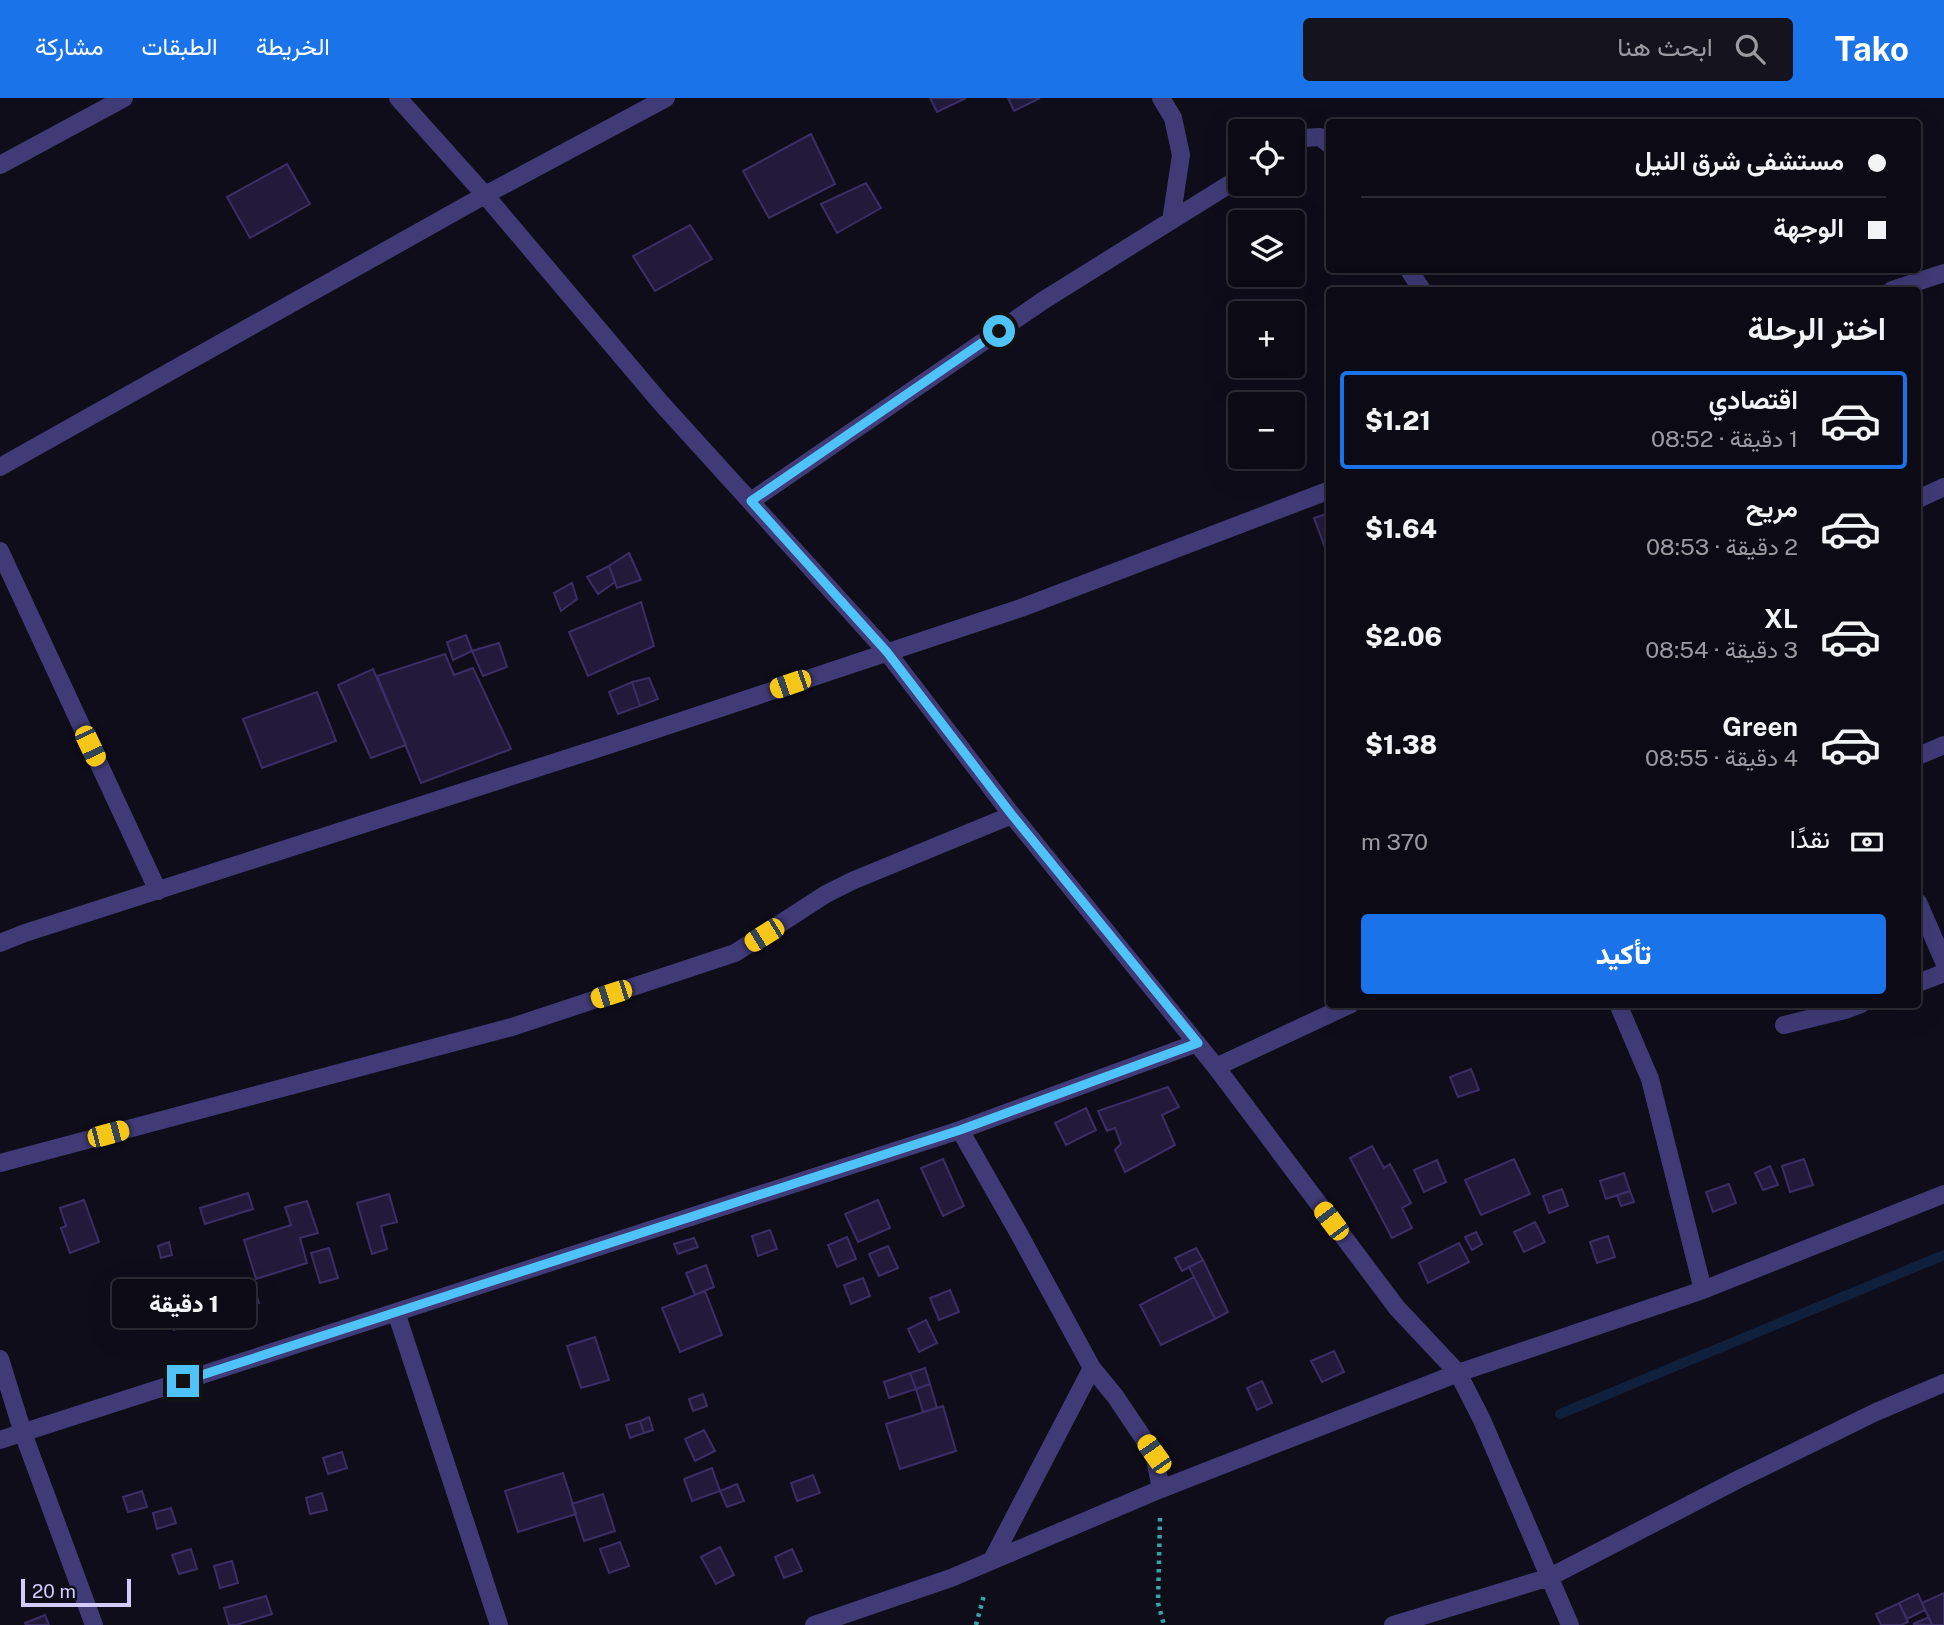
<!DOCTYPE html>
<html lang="ar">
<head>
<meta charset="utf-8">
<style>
  :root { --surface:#0c0a14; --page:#15131d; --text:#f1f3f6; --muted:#9a9aa0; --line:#2c2b34; --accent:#1a73e8 }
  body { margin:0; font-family:"Public Sans",Vazirmatn,sans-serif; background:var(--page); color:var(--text); direction:rtl; height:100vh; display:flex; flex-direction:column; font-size:26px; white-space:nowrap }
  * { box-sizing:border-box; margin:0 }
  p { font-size:23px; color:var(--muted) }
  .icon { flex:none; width:38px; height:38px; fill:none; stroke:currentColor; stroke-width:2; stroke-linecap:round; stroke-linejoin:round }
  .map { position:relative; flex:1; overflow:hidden; direction:ltr }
  .panel { position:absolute; left:1326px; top:189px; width:595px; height:721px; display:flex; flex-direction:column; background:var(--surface); border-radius:7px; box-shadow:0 7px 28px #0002,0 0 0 2px var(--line); direction:rtl }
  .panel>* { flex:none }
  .banner { position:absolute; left:1326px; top:21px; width:595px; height:154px; border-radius:7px; box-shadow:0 7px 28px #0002,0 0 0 2px var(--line); direction:rtl; display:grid; align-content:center; height:154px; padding:0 35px; background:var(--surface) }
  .buttons { position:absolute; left:1228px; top:21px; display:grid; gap:14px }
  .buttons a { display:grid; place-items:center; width:77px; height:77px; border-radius:7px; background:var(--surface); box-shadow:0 7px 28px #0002,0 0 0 2px var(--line); font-size:35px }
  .scale { position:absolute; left:21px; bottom:18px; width:110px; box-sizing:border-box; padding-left:7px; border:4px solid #d2cbfb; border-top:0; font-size:19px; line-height:24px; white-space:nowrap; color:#d2cbfb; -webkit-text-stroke:5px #100d1b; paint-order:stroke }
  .end { position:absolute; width:32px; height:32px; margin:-16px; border:9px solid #4fc3f7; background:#111; box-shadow:0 0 0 4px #111 }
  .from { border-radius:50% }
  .bubble { position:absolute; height:49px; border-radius:7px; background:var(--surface); box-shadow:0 7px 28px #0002,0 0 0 2px var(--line); font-size:23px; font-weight:800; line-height:49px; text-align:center; direction:rtl }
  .car { position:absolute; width:21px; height:42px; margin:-21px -10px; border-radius:9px; box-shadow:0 0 5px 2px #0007; background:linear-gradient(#f5c518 24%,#345 0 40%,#f5c518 0 76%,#345 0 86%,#f5c518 0) }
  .banner b { display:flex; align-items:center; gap:24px; height:66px; font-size:26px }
  .banner b+b { border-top:2px solid var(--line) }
  .banner i { width:18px; height:18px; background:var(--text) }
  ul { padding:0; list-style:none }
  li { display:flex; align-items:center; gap:21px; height:98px; margin:0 14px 10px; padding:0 21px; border:4px solid transparent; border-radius:7px }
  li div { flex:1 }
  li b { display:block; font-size:26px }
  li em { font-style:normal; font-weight:800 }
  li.current { border-color:var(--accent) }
  li>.icon { width:63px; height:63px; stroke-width:1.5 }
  h2 { padding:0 35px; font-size:32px; line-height:84px }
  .pay { display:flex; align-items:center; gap:18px; height:77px; padding:0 35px; font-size:26px }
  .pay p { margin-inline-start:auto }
  .cta { display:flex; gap:14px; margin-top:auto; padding:14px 35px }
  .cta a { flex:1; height:80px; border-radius:7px; background:var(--accent); color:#fff; font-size:28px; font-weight:800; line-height:80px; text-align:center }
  header { display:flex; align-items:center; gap:42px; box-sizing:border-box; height:98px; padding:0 35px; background:var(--accent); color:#fff }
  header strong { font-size:33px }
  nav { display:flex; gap:38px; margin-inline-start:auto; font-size:24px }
  .search { width:490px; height:63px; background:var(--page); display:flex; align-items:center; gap:18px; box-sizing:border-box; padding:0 24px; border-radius:7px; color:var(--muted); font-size:26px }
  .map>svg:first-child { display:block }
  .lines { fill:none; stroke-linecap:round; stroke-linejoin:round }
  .stream { stroke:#0f203d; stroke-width:10 }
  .building { fill:#221a3b; stroke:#3b2e65; stroke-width:2 }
  .path { stroke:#36a4a1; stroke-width:4.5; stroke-dasharray:3.5 5; stroke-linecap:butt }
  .street { stroke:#403b77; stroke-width:18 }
  .route { stroke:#4fc3f7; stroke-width:9 }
</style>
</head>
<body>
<header>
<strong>Tako</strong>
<div class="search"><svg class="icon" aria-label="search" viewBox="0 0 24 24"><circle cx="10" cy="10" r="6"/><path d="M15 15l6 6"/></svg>ابحث هنا</div>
<nav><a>الخريطة</a><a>الطبقات</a><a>مشاركة</a></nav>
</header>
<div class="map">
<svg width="1944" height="1527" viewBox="0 0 1944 1527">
  <rect width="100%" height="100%" fill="#100d1b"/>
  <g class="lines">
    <path class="stream" d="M1560 1316 1944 1157"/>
  </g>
  <path class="building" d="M930 0H966L937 14Z
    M1008 0H1040L1014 13Z
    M811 36 835 86 769 120 743 73Z
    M287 66 310 106 250 140 227 99Z
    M866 85 881 110 837 135 821 106Z
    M690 127 712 161 655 193 633 158Z
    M1330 415V463L1314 420Z
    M629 455 641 482 617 490 609 468Z
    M609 468 615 484 598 496 587 479Z
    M572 485 577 501 561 513 554 495Z
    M641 504 654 548 588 578 569 534Z
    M466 537 472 553 453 562 447 544Z
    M499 545 507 569 483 578 472 553Z
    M445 556 454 577 473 570 511 651 421 685 377 578Z
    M373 571 406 647 371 660 338 587Z
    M649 580 658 601 640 608 632 584Z
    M632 584 640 608 618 616 609 594Z
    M317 594 336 643 262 670 243 621Z
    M1471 971 1479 992 1458 999 1450 979Z
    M1168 989 1179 1009 1162 1017 1175 1047 1125 1074 1115 1052 1121 1046 1115 1030 1107 1033 1098 1013Z
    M1086 1010 1096 1032 1066 1047 1055 1025Z
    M1372 1048 1384 1070 1390 1066 1411 1105 1402 1110 1412 1130 1392 1140 1350 1060Z
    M943 1061 964 1108 943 1118 921 1070Z
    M1514 1061 1530 1096 1481 1117 1465 1082Z
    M1804 1061 1813 1087 1790 1094 1782 1068Z
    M1437 1062 1446 1084 1424 1094 1414 1072Z
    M1770 1068 1778 1087 1763 1092 1755 1075Z
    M1624 1075 1630 1093 1606 1101 1600 1083Z
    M1729 1086 1736 1105 1713 1114 1706 1094Z
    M1562 1091 1568 1108 1549 1115 1543 1098Z
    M1630 1093 1634 1104 1621 1108 1617 1097Z
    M248 1095 253 1111 205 1126 200 1110Z
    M389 1096 397 1124 381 1128 387 1151 372 1156 357 1105Z
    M84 1102 99 1144 70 1155 61 1130 66 1128 60 1110Z
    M878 1102 890 1130 858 1144 845 1116Z
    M307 1103 318 1135 300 1140 307 1165 256 1181 244 1142 291 1127 285 1109Z
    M1535 1124 1545 1144 1524 1154 1514 1134Z
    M770 1132 777 1151 758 1158 752 1138Z
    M1476 1134 1482 1146 1472 1152 1465 1139Z
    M1608 1138 1615 1159 1597 1165 1590 1144Z
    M847 1139 856 1161 837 1169 828 1147Z
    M694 1140 698 1149 678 1156 674 1146Z
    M169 1144 172 1157 161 1160 158 1148Z
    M1459 1145 1469 1164 1428 1185 1419 1165Z
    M888 1148 898 1170 879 1178 869 1156Z
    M329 1150 338 1180 320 1185 311 1155Z
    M1196 1150 1203 1162 1182 1173 1175 1160Z
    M1203 1162 1228 1214 1215 1221 1189 1169Z
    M706 1167 714 1189 695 1197 686 1175Z
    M1194 1179 1215 1221 1161 1247 1140 1207Z
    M863 1180 870 1198 851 1206 844 1187Z
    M254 1189 259 1205 214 1219 209 1202Z
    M950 1192 959 1214 939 1222 930 1200Z
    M705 1193 722 1237 680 1254 662 1210Z
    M179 1197 188 1227 174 1232 165 1202Z
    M926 1222 937 1245 919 1254 908 1231Z
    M595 1239 609 1282 581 1290 567 1248Z
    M1334 1253 1344 1274 1322 1284 1311 1263Z
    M925 1270 930 1286 916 1291 910 1275Z
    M910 1275 916 1291 889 1300 884 1284Z
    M1262 1283 1272 1305 1257 1312 1247 1290Z
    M930 1286 937 1310 923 1314 916 1291Z
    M703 1296 707 1308 693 1313 689 1301Z
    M943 1308 956 1353 900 1371 886 1326Z
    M649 1319 653 1332 644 1335 640 1323Z
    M640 1323 644 1335 630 1340 626 1327Z
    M704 1332 715 1353 695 1363 685 1341Z
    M342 1354 347 1370 328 1376 323 1360Z
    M712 1370 720 1393 692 1403 684 1381Z
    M563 1375 576 1416 518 1434 505 1393Z
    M813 1377 820 1395 797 1403 791 1385Z
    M737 1386 744 1403 727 1409 720 1393Z
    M142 1393 147 1409 128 1414 123 1399Z
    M322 1395 327 1412 310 1416 306 1400Z
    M603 1396 615 1433 584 1443 572 1406Z
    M171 1410 176 1425 157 1431 153 1415Z
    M620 1444 629 1468 609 1475 600 1451Z
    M720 1449 734 1477 716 1486 701 1459Z
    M191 1451 197 1471 179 1476 172 1457Z
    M792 1451 802 1473 784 1480 775 1459Z
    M232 1463 238 1485 220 1490 214 1468Z
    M1944 1495V1527H1932L1922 1505Z
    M1918 1496 1925 1512 1907 1521 1899 1505Z
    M266 1498 272 1516 236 1527H229L224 1510Z
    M1899 1505 1908 1524 1901 1527H1881L1876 1516Z
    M45 1517 49 1527H26L25 1525Z
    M1929 1519 1932 1527 1913 1526Z"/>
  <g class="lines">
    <path class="path" d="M1160 1420 1158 1505 1164 1527
      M976 1527 984 1497"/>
    <path class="street" d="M398 0 485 97 661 305 887 554 1012 717 1216 969 1397 1210 1458 1275 1482 1322 1570 1527
      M1161 0 1173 20 1181 57 1171 123
      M1293 47 1304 40 1320 39 1330 47
      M0 67 124 0
      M1409 172 1422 192
      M1892 192 1944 175
      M0 369 485 97 666 0
      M1918 401 1944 389
      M751 403 1044 202 1241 79
      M0 453 158 793
      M1918 658 1944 647
      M1918 804 1944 864
      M0 845 25 835 621 643 1021 510 1330 392
      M1918 885 1944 875
      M1618 906 1650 981 1703 1192
      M1784 927 1845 912 1861 906
      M1216 969 1351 906
      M960 1032 1018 1134 1092 1270 1115 1298 1154 1356 1161 1391
      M0 1065 512 929 735 855 826 796 852 783 1012 717
      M396 1214 499 1527
      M0 1261 23 1335 94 1527
      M0 1342 960 1032 1197 945
      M992 1462 1092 1270
      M814 1527 951 1480 1161 1391 1458 1275 1703 1192 1944 1096
      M1393 1527 1550 1479 1739 1381 1876 1314 1944 1285"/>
  </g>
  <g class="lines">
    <path class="route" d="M183 1283 960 1032 1198 945 1012 717 887 554 751 403 999 233"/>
  </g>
</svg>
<div class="buttons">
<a><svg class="icon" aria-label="locate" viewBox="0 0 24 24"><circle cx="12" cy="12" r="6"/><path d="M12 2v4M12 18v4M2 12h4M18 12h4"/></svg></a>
<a><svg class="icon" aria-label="layers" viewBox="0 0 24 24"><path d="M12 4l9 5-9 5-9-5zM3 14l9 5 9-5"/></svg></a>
<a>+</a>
<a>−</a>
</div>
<div class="scale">20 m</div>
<i class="end from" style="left:999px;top:233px"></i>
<i class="end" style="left:183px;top:1283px"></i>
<div class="bubble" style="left:112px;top:1181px;width:144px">1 دقيقة</div>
<i class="car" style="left:790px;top:586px;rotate:251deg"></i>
<i class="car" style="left:90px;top:648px;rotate:155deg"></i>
<i class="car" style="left:764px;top:837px;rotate:238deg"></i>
<i class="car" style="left:611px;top:896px;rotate:252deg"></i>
<i class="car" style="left:108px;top:1036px;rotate:75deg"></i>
<i class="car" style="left:1331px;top:1123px;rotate:323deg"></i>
<i class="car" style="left:1154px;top:1356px;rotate:325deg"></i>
<div class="banner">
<b><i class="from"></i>مستشفى شرق النيل</b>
<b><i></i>الوجهة</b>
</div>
<section class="panel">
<h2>اختر الرحلة</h2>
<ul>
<li class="current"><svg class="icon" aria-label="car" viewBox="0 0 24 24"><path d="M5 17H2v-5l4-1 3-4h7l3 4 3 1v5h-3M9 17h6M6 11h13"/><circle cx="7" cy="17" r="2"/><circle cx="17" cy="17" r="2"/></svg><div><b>اقتصادي</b><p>1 دقيقة · 08:52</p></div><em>$1.21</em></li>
<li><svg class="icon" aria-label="car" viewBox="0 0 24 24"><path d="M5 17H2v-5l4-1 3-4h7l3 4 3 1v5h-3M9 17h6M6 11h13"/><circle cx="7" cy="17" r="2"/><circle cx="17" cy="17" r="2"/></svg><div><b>مريح</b><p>2 دقيقة · 08:53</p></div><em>$1.64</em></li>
<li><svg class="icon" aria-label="car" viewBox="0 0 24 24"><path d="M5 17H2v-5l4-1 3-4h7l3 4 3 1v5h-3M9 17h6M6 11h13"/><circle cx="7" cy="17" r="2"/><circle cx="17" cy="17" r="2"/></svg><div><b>XL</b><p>3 دقيقة · 08:54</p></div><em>$2.06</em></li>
<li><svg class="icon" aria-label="car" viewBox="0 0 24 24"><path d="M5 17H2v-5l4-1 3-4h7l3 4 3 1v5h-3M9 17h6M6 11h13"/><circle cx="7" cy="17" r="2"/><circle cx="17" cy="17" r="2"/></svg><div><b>Green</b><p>4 دقيقة · 08:55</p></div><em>$1.38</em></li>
</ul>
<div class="pay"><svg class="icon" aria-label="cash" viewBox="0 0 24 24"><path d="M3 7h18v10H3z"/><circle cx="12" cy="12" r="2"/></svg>نقدًا<p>370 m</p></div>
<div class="cta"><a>تأكيد</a></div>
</section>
</div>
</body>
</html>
